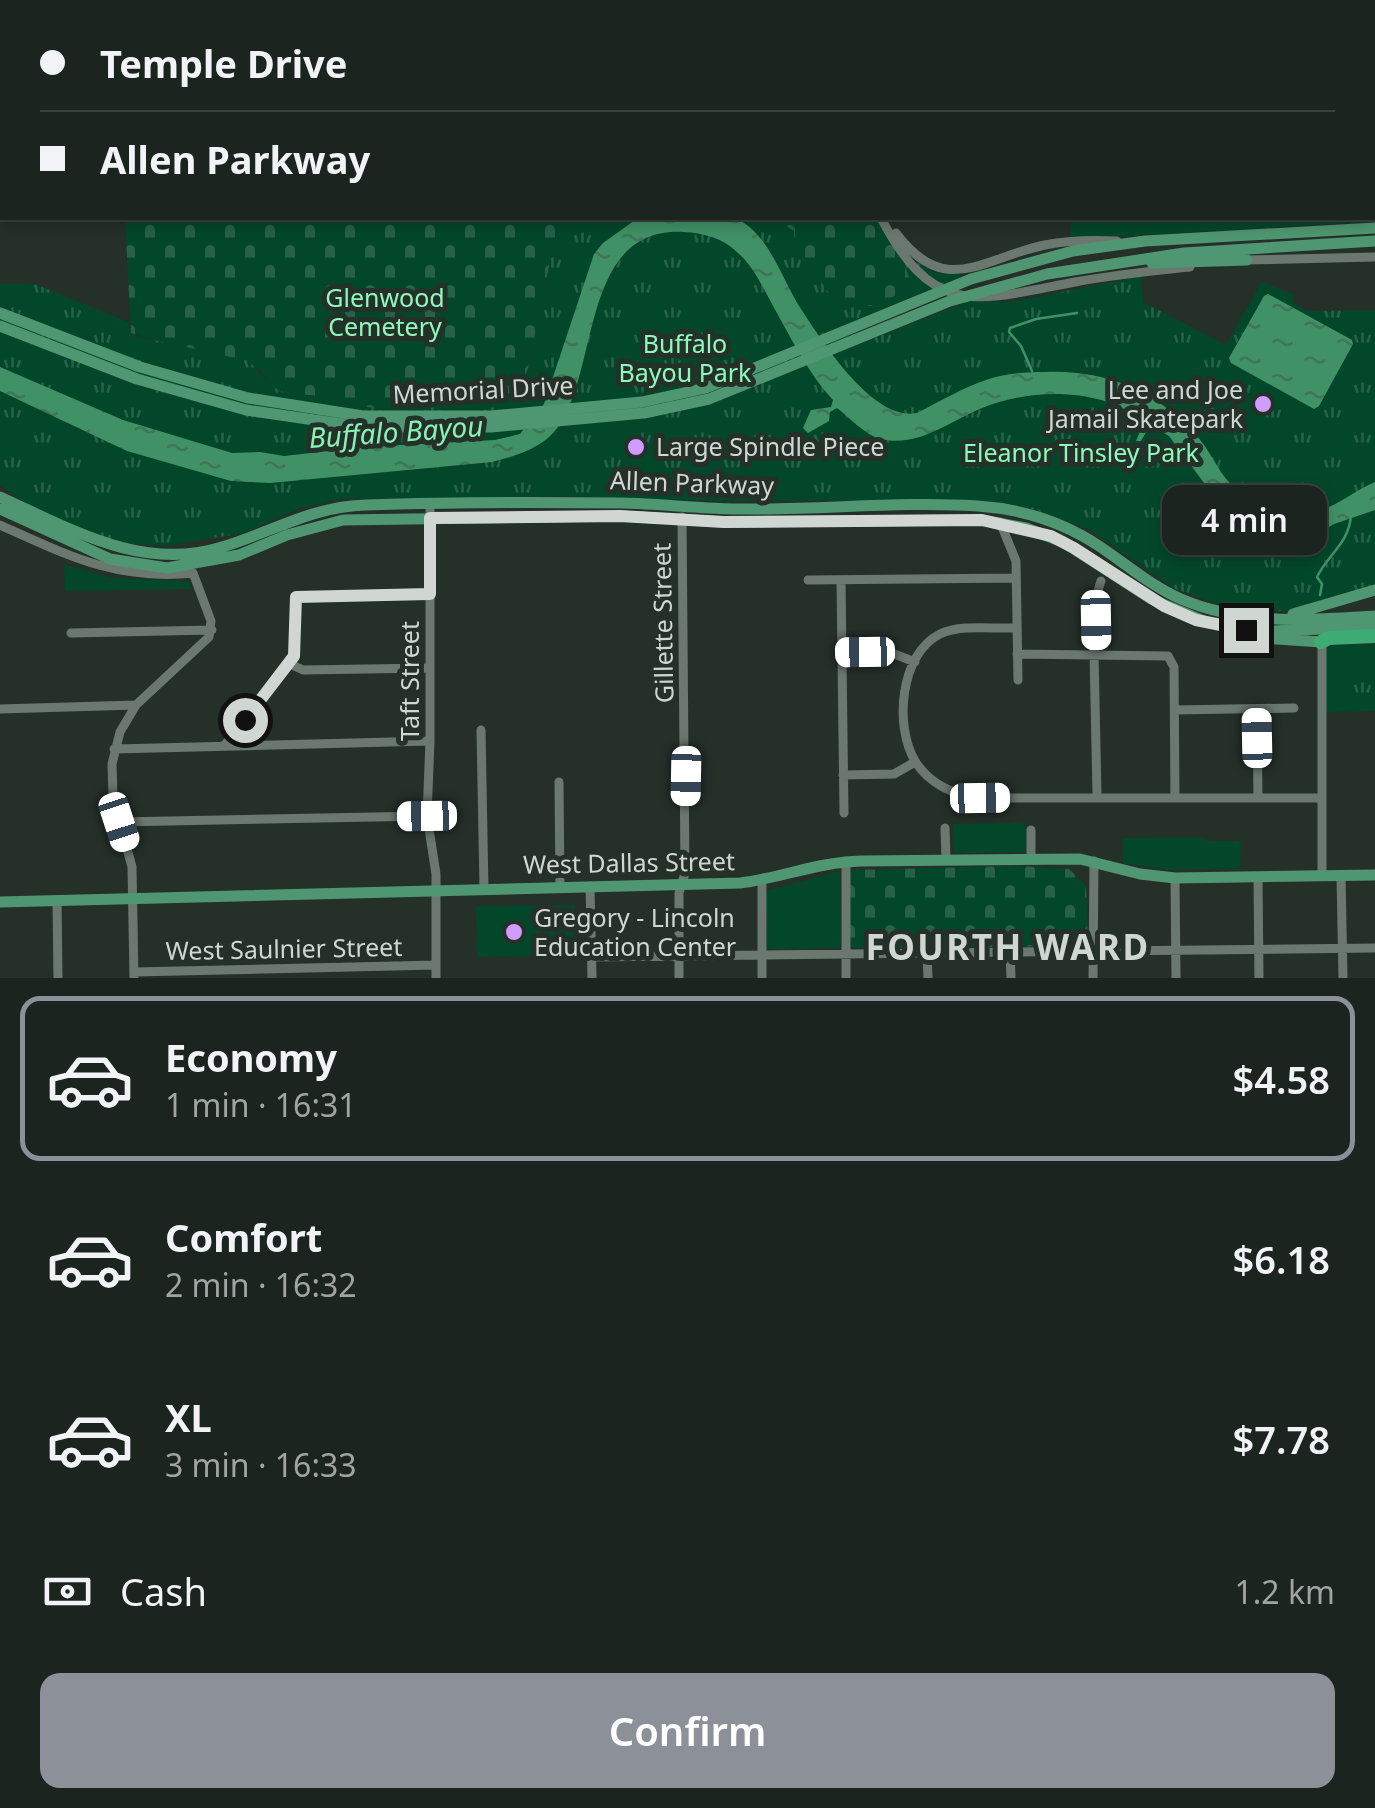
<!DOCTYPE html>
<html lang="en">
<head>
<meta charset="utf-8">
<style>
  :root { --surface:#1c241f; --page:#252c28; --text:#f1f3f6; --muted:#a0a4a4; --line:#3a413d; --accent:#8c9099 }
  body { margin:0; font-family:"Noto Sans",sans-serif; background:var(--page); color:var(--text); height:100vh; display:flex; flex-direction:column; font-size:38px; white-space:nowrap }
  * { box-sizing:border-box; margin:0 }
  p { font-size:32px; color:var(--muted) }
  .icon { flex:none; width:55px; height:55px; fill:none; stroke:currentColor; stroke-width:2; stroke-linecap:round; stroke-linejoin:round }
  .map { position:relative; height:978px; overflow:hidden }
  .details { display:flex; flex-direction:column; background:var(--surface); flex:1 }
  .details>* { flex:none }
  .hud { position:absolute; left:0px; top:0px; width:1375px; height:220px; box-shadow:0 5px 15px #0003,0 0 0 2px var(--line); display:grid; align-content:center; height:220px; padding:0 40px; background:var(--surface) }
  .end { position:absolute; width:45px; height:45px; margin:-22px; border:12px solid #d0d7d3; background:#111; box-shadow:0 0 0 5px #111 }
  .from { border-radius:50% }
  .bubble { position:absolute; height:70px; border-radius:20px; background:var(--surface); box-shadow:0 5px 15px #0003,0 0 0 2px var(--line); font-size:32px; font-weight:600; line-height:70px; text-align:center }
  .car { position:absolute; width:30px; height:60px; margin:-30px -15px; border-radius:12px; box-shadow:0 0 8px 2px #0007; background:linear-gradient(#fff 24%,#345 0 40%,#fff 0 76%,#345 0 86%,#fff 0) }
  .hud b { display:flex; align-items:center; gap:35px; height:95px; font-size:38px }
  .hud b+b { border-top:2px solid var(--line) }
  .hud i { width:25px; height:25px; background:var(--text) }
  ul { padding:18px 0 0; list-style:none }
  li { display:flex; align-items:center; gap:30px; height:165px; margin:0 20px 15px; padding:0 20px; border:5px solid transparent; border-radius:20px }
  li div { flex:1 }
  li b { display:block; font-size:38px }
  li em { font-style:normal; font-weight:600 }
  li.selected { border-color:var(--accent) }
  li>.icon { width:90px; height:90px; stroke-width:1.5 }
  .pay { display:flex; align-items:center; gap:25px; height:110px; padding:0 40px; font-size:38px }
  .pay p { margin-inline-start:auto }
  .cta { display:flex; gap:20px; margin-top:auto; padding:20px 40px }
  .cta a { flex:1; height:115px; border-radius:20px; background:var(--accent); color:#fff; font-size:40px; font-weight:600; line-height:115px; text-align:center }
  .map>svg:first-child { display:block }
  .green { fill:#03472a }
  .cemetery { fill:url(#cemetery-stones) }
  .park { fill:url(#park-tufts) }
  .water { fill:url(#water-ripples) }
  .lines { fill:none; stroke-linecap:round; stroke-linejoin:round }
  .stream { stroke:#419166; stroke-width:2.5 }
  .minor { stroke:#6b7870; stroke-width:9 }
  .major { stroke:#4f9772; stroke-width:11 }
  .highway { stroke:#3dab73; stroke-width:14 }
  .route { stroke:#d0d7d3; stroke-width:12 }
  .poi-dot { fill:#d09dff; stroke:#253029; stroke-width:4 }
  .labels { text-anchor:middle; stroke-width:10; stroke-linejoin:round; paint-order:stroke }
  .park-label { font-size:25px; fill:#8dfabc; stroke:#253029 }
  .street-label { font-size:25px; fill:#d0d7d3; stroke:#253029 }
  .poi-label { font-size:25px; fill:#d0d7d3; stroke:#253029; text-anchor:start }
  .water-label { font-size:28px; font-style:italic; fill:#87f4b6; stroke:#253029 }
  .district-label { font-size:35px; font-weight:bold; letter-spacing:2.5px; fill:#d0d7d3; stroke:#253029 }
</style>
</head>
<body>
<div class="map">
<svg width="1375" height="978" viewBox="0 0 1375 978">
  <defs>
    <pattern id="cemetery-stones" width="16" height="16" patternUnits="userSpaceOnUse" patternTransform="scale(2.5)"><rect width="16" height="16" fill="#03472a"/><path d="M2 7V4a2 2 0 0 1 4 0v3zM10 15v-3a2 2 0 0 1 4 0v3z" fill="#276148"/></pattern>
    <pattern id="park-tufts" width="24" height="20" patternUnits="userSpaceOnUse" patternTransform="scale(2.5)"><rect width="24" height="20" fill="#03472a"/><path d="M3 7l-1-3M5 7V3M7 7l1-3M15 17l-1-3M17 17v-4M19 17l1-3" fill="none" stroke="#276148"/></pattern>
    <pattern id="water-ripples" width="26" height="14" patternUnits="userSpaceOnUse" patternTransform="scale(2.5)"><rect width="26" height="14" fill="#419166"/><path d="M2 4q2-2 4 0t4 0M15 11q2-2 4 0t4 0" fill="none" stroke="#407558"/></pattern>
  </defs>
  <rect width="100%" height="100%" fill="#253029"/>
  <path class="green" d="M1071 218H1366V222L1071 239Z
    M64 564 111 578 189 581 192 589 65 591Z
    M1375 644V711L1325 712 1326 649 1333 645Z
    M1026 823V852L954 853 953 824Z
    M1204 837 1205 841H1241L1240 868 1170 870 1123 863V838Z
    M840 871 841 948 767 949 766 891Z
    M575 905 577 955 477 957 476 906Z"/>
  <path class="cemetery" d="M120 0H743V2H120Z
    M125 218H559L528 369 519 388 500 398 379 410 333 398 283 392 273 387 258 368 131 333Z
    M772 218H876L904 262 913 288 872 306H849L833 299 793 242 794 231Z
    M1019 866 1069 869 1086 886 1088 946 849 948 850 870Z"/>
  <path class="park" d="M559 218H772L794 231V242L833 299 849 306H872L912 288 904 262 913 260 936 273H960L961 277 845 325 854 346 969 301 1010 302 1141 276 1143 302 1226 345 1262 282 1292 294 1294 303 1307 311 1375 310V586L1292 611H1247L1222 606 1173 588 1090 530 1036 510 979 500 719 501 567 496 342 499 298 509 244 533 164 546 123 543 82 530 26 503 0 485V284H35L128 322 131 333 136 336 249 361 273 387 283 392 333 398 379 410 432 407 437 402C470 401 516 408 528 369Z
    M1374 666V710H1339V667Z"/>
  <path class="water" d="M638 218C659 218 724 212 739 220 770 236 783 282 801 309 822 341 873 422 917 413 939 402 962 388 986 380 1004 373 1027 372 1046 372 1105 370 1155 390 1195 434 1206 446 1213 459 1221 472 1238 498 1275 517 1306 514 1330 512 1353 491 1375 482V510L1334 524 1317 534 1267 531 1240 518 1216 499 1169 436 1150 425 1141 441H1136L1144 422C1102 387 1031 388 982 408 950 421 918 448 881 439 865 435 850 418 837 408L830 412 829 421 808 433 803 428 811 410 831 407 833 400C807 372 790 336 772 304 762 286 754 267 738 253 723 238 704 233 683 232 580 227 600 369 558 427 543 448 516 456 492 462L270 483 231 481 127 451 0 391V367L123 420 232 453 260 452 284 456 365 447 495 440 520 434 544 404 594 254 603 243Z
    M1268 294 1352 340 1353 344 1319 406 1314 409 1231 363 1229 358 1264 296Z"/>
  <g class="lines">
    <path class="stream" d="M1032 371 1021 346 1009 332 1010 328 1036 319 1077 313
      M1320 595 1322 584 1317 577C1328 554 1349 544 1351 515"/>
    <path class="minor" d="M748 0V2
      M840 0V2
      M1026 0V2
      M1134 0V2
      M1239 0V2
      M924 2V0
      M1372 44H1375
      M1372 124H1375
      M1372 206H1375
      M881 218C935 321 979 300 1075 282 1113 275 1152 271 1190 267
      M896 233C945 299 982 258 1045 245 1069 240 1093 240 1117 241
      M1245 260 1375 257
      M430 504V741L427 816 436 874V978
      M1000 522 1016 561 1018 680
      M0 525C67 555 117 581 193 573L211 621 209 637 136 705 120 732 112 764 113 797 132 867 134 978
      M808 580 1016 578
      M841 580 844 813
      M1017 628C993 629 961 624 940 634 900 654 894 726 915 761 929 784 954 795 979 798H1322
      M71 633 212 630
      M842 652H889L915 662
      M1017 654 1168 656 1174 667 1175 798
      M290 664 303 670 430 668
      M0 709 136 705
      M1257 709 1258 797
      M1175 710 1294 708
      M481 730 484 889
      M224 746 294 656 296 597 431 594
      M114 749 430 741
      M843 775 894 774 915 762
      M559 782 560 887
      M1097 795 1094 653 1096 597 1101 581
      M119 822 427 816
      M945 828 946 860
      M1031 858V830
      M846 861V978
      M1322 876V642
      M1341 876 1343 978
      M1258 877 1259 978
      M1175 878 1176 978
      M590 886 592 978
      M57 900 58 978
      M1010 951 1011 978
      M927 952 928 978
      M591 957 1375 948
      M134 972 436 965
      M679 978V893L685 873 682 517
      M762 978V881
      M1093 978 1094 861"/>
    <path class="major" d="M1152 263 1247 260
      M0 313 140 367 248 398 363 416H491L642 402 706 388 971 279 1073 251 1145 241 1375 228
      M0 326 137 379 246 410 362 427H491L644 413 709 399 950 301 1047 274 1184 253 1375 241
      M0 497C71 529 142 572 222 547 272 532 313 506 366 505 452 502 538 502 623 503 663 504 704 509 744 509 822 510 901 501 978 506 1021 509 1063 522 1099 546 1126 564 1151 586 1181 599 1244 626 1309 620 1375 616
      M0 509 110 559 167 568 239 555 287 535 343 520 620 516 724 522 982 520 1026 528 1063 542 1151 599 1209 623 1273 631 1375 627
      M1293 614 1375 590
      M1262 638 1321 642
      M0 902 740 883C781 878 818 862 861 861L1080 859 1140 874 1175 878 1375 875"/>
    <path class="highway" d="M1321 642 1329 638 1375 636"/>
  </g>
  <g class="lines">
    <path class="route" d="M245 720 294 656 296 597 430 594V518L620 516 724 522 982 520 1051 536 1074 548 1164 606 1196 620 1246 630"/>
  </g>
  <g class="poi-dot">
    <circle cx="1263" cy="404" r="10"/>
    <circle cx="636" cy="447" r="10"/>
    <circle cx="514" cy="932" r="10"/>
  </g>
  <g class="labels">
    <g class="park-label">
      <text x="385" y="307">Glenwood<tspan x="385" dy="29">Cemetery</tspan></text>
      <text x="685" y="353">Buffalo<tspan x="685" dy="29">Bayou Park</tspan></text>
      <text x="1081" y="462">Eleanor Tinsley Park</text>
    </g>
    <g class="street-label">
      <text transform="translate(483 390) rotate(-3)" y="9">Memorial Drive</text>
      <text transform="translate(692 483) rotate(2)" y="9">Allen Parkway</text>
      <text transform="translate(663 623) rotate(-91)" y="9">Gillette Street</text>
      <text transform="translate(410 681) rotate(-90)" y="9">Taft Street</text>
      <text transform="translate(629 863) rotate(-1)" y="9">West Dallas Street</text>
      <text transform="translate(284 949) rotate(-1)" y="9">West Saulnier Street</text>
    </g>
    <g class="poi-label">
      <text x="1243" y="399" text-anchor="end">Lee and Joe<tspan x="1243" dy="29">Jamail Skatepark</tspan></text>
      <text x="656" y="456">Large Spindle Piece</text>
      <text x="534" y="927">Gregory - Lincoln<tspan x="534" dy="29">Education Center</tspan></text>
    </g>
    <g class="water-label">
      <text transform="translate(396 432) rotate(-4)" y="10">Buffalo Bayou</text>
    </g>
    <g class="district-label">
      <text x="1008" y="960">FOURTH WARD</text>
    </g>
  </g>
</svg>
<i class="end from" style="left:245px;top:720px"></i>
<i class="end" style="left:1246px;top:630px"></i>
<div class="bubble" style="left:1162px;top:485px;width:165px">4 min</div>
<i class="car" style="left:1096px;top:620px;rotate:179deg"></i>
<i class="car" style="left:865px;top:652px;rotate:269deg"></i>
<i class="car" style="left:1257px;top:738px;rotate:359deg"></i>
<i class="car" style="left:686px;top:776px;rotate:181deg"></i>
<i class="car" style="left:980px;top:798px;rotate:89deg"></i>
<i class="car" style="left:427px;top:816px;rotate:269deg"></i>
<i class="car" style="left:119px;top:822px;rotate:162deg"></i>
<div class="hud">
<b><i class="from"></i>Temple Drive</b>
<b><i></i>Allen Parkway</b>
</div>
</div>
<section class="details">
<ul>
<li class="selected"><svg class="icon" aria-label="car" viewBox="0 0 24 24"><path d="M5 17H2v-5l4-1 3-4h7l3 4 3 1v5h-3M9 17h6M6 11h13"/><circle cx="7" cy="17" r="2"/><circle cx="17" cy="17" r="2"/></svg><div><b>Economy</b><p>1 min · 16:31</p></div><em>$4.58</em></li>
<li><svg class="icon" aria-label="car" viewBox="0 0 24 24"><path d="M5 17H2v-5l4-1 3-4h7l3 4 3 1v5h-3M9 17h6M6 11h13"/><circle cx="7" cy="17" r="2"/><circle cx="17" cy="17" r="2"/></svg><div><b>Comfort</b><p>2 min · 16:32</p></div><em>$6.18</em></li>
<li><svg class="icon" aria-label="car" viewBox="0 0 24 24"><path d="M5 17H2v-5l4-1 3-4h7l3 4 3 1v5h-3M9 17h6M6 11h13"/><circle cx="7" cy="17" r="2"/><circle cx="17" cy="17" r="2"/></svg><div><b>XL</b><p>3 min · 16:33</p></div><em>$7.78</em></li>
</ul>
<div class="pay"><svg class="icon" aria-label="cash" viewBox="0 0 24 24"><path d="M3 7h18v10H3z"/><circle cx="12" cy="12" r="2"/></svg>Cash<p>1.2 km</p></div>
<div class="cta"><a>Confirm</a></div>
</section>
</body>
</html>
